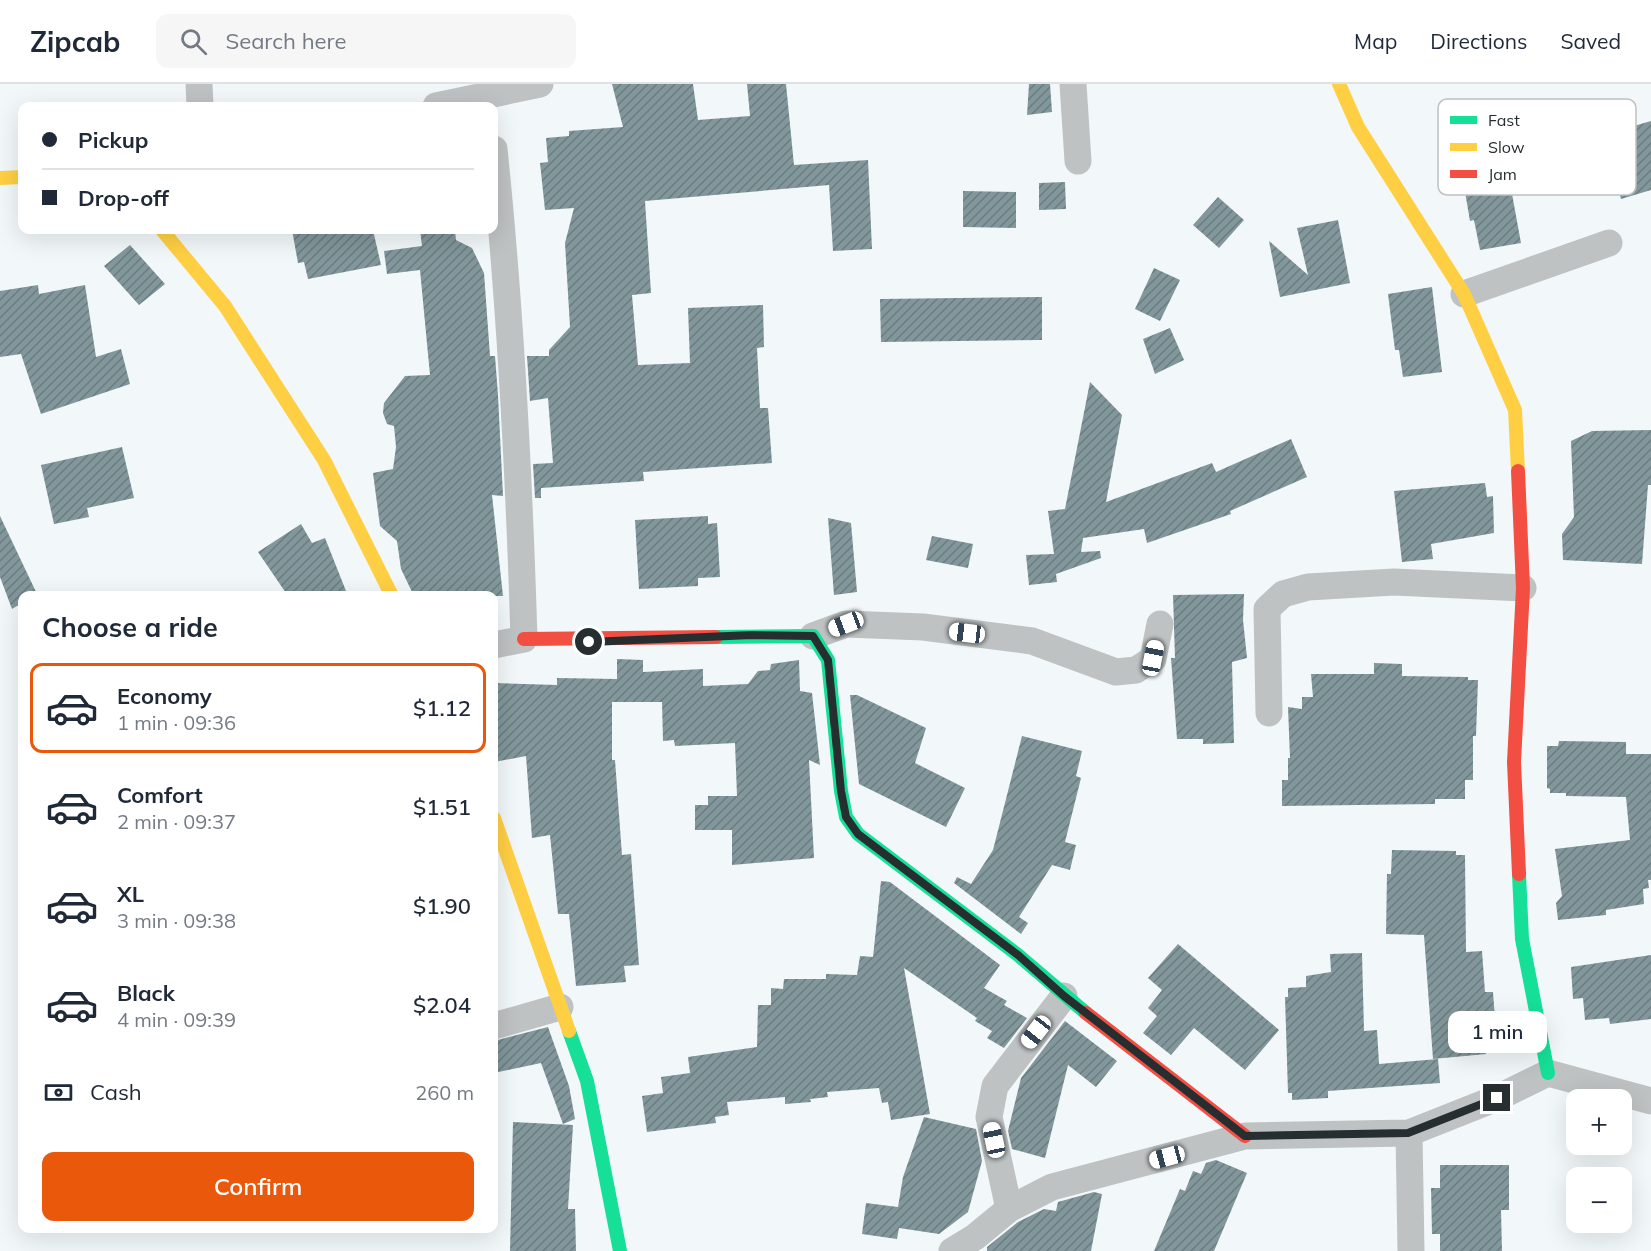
<!DOCTYPE html>
<html lang="en">
<head>
<meta charset="utf-8">
<style>
  :root { --surface:#fff; --page:#f6f6f7; --text:#1f2937; --muted:#747a83; --line:#e0e1e3; --accent:#ea580c }
  body { margin:0; font-family:Mulish,sans-serif; background:var(--page); color:var(--text); height:100vh; display:flex; flex-direction:column; font-size:22px; white-space:nowrap }
  * { box-sizing:border-box; margin:0 }
  p { font-size:20px; color:var(--muted) }
  .icon { flex:none; width:33px; height:33px; fill:none; stroke:currentColor; stroke-width:2; stroke-linecap:round; stroke-linejoin:round }
  .map { position:relative; flex:1; overflow:hidden }
  .panel { position:absolute; left:18px; top:507px; width:480px; height:642px; display:flex; flex-direction:column; background:var(--surface); border-radius:12px; box-shadow:0 6px 24px #0002 }
  .panel>* { flex:none }
  .guide { position:absolute; left:18px; top:18px; width:480px; height:132px; border-radius:12px; box-shadow:0 6px 24px #0002; display:grid; align-content:center; height:132px; padding:0 24px; background:var(--surface) }
  .controls { position:absolute; left:1566px; top:1005px; display:grid; gap:12px }
  .controls a { display:grid; place-items:center; width:66px; height:66px; border-radius:12px; background:var(--surface); box-shadow:0 6px 24px #0002; font-size:30px }
  .end { position:absolute; width:27px; height:27px; margin:-14px; border:8px solid #262e30; background:#fff; box-shadow:0 0 0 3px #fff }
  .from { border-radius:50% }
  .bubble { position:absolute; height:42px; border-radius:12px; background:var(--surface); box-shadow:0 6px 24px #0002; font-size:20px; font-weight:600; line-height:42px; text-align:center }
  .car { position:absolute; width:18px; height:36px; margin:-18px -9px; border-radius:8px; box-shadow:0 0 4px 2px #0007; background:linear-gradient(#fff 24%,#345 0 40%,#fff 0 76%,#345 0 86%,#fff 0) }
  .guide b { display:flex; align-items:center; gap:21px; height:57px; font-size:22px }
  .guide b+b { border-top:2px solid var(--line) }
  .guide i { width:15px; height:15px; background:var(--text) }
  ul { padding:0; list-style:none }
  li { display:flex; align-items:center; gap:18px; height:90px; margin:0 12px 9px; padding:0 12px; border:3px solid transparent; border-radius:12px }
  li div { flex:1 }
  li b { display:block; font-size:22px }
  li em { font-style:normal; font-weight:600 }
  li.current { border-color:var(--accent) }
  li>.icon { width:54px; height:54px; stroke-width:1.5 }
  h2 { padding:0 24px; font-size:27px; line-height:72px }
  .pay { display:flex; align-items:center; gap:15px; height:66px; padding:0 24px; font-size:22px }
  .pay p { margin-inline-start:auto }
  .cta { display:flex; gap:12px; margin-top:auto; padding:12px 24px }
  .cta a { flex:1; height:69px; border-radius:12px; background:var(--accent); color:#fff; font-size:24px; font-weight:600; line-height:69px; text-align:center }
  header { display:flex; align-items:center; gap:36px; box-sizing:border-box; height:84px; padding:0 30px; background:var(--surface); border-bottom:2px solid var(--line) }
  header strong { font-size:28px }
  nav { display:flex; gap:33px; margin-inline-start:auto; font-size:21px }
  .search { width:420px; height:54px; background:var(--page); display:flex; align-items:center; gap:15px; box-sizing:border-box; padding:0 21px; border-radius:12px; color:var(--muted); font-size:22px }
  .map>svg:first-child { display:block }
  .building { fill:url(#building-hatch) }
  .lines { fill:none; stroke-linecap:round; stroke-linejoin:round }
  .street { stroke:#bec2c2; stroke-width:27 }
  .fast { stroke:#16e098; stroke-width:14 }
  .slow { stroke:#ffcf43; stroke-width:14 }
  .jam { stroke:#f24e42; stroke-width:14 }
  .route { stroke:#262e30; stroke-width:8 }
  .key { fill:#fff; stroke:#bec0c1; stroke-width:1.5 }
  .key-label { font-size:16px; fill:#262e30 }
</style>
</head>
<body>
<header>
<strong>Zipcab</strong>
<div class="search"><svg class="icon" aria-label="search" viewBox="0 0 24 24"><circle cx="10" cy="10" r="6"/><path d="M15 15l6 6"/></svg>Search here</div>
<nav><a>Map</a><a>Directions</a><a>Saved</a></nav>
</header>
<div class="map">
<svg width="1651" height="1167" viewBox="0 0 1651 1167">
  <defs>
    <pattern id="building-hatch" width="6" height="6" patternUnits="userSpaceOnUse" patternTransform="scale(1.5)"><rect width="6" height="6" fill="#82979b"/><path d="M-1 1l2-2M0 6l6-6M5 7l2-2" fill="none" stroke="#6a7c7f"/></pattern>
  </defs>
  <rect width="100%" height="100%" fill="#f2f8fa"/>
  <path class="building" d="M612 0H693L698 36 750 32 747 0H786L794 81 868 76 872 165 833 167 829 101 645 117 651 209 632 211 638 281 690 279 688 224 763 221 764 263 757 264 760 324H768L772 379 643 388 644 397 541 404V414H535L533 380 553 379 548 314 530 317 527 272H549V266L570 243 565 159 574 124 545 126 540 79 548 78 546 54 569 52V47L623 43Z
    M1029 0H1050L1052 28 1027 31Z
    M1651 37V106L1621 115 1603 51Z
    M1508 88 1521 159 1480 166 1474 136 1470 137 1463 96Z
    M1065 98 1066 125 1039 126V99Z
    M963 107 1016 108V144L963 143Z
    M1218 113 1244 136 1219 164 1193 141Z
    M1338 136 1350 199 1280 213 1269 157 1308 191 1297 144Z
    M292 146H373L381 181 308 195 304 178 298 179Z
    M420 146H455L456 156 472 164 484 189 490 272H495L498 311 503 412 492 411 503 512H414L401 485 397 457 380 442 373 389 393 385 396 363 394 342 387 340 383 329 384 319 405 292 430 291 420 186 387 190 384 167 422 162Z
    M130 161 165 200 139 221 104 182Z
    M1154 184 1180 196 1160 237 1135 225Z
    M38 201 39 210 85 201 96 273 121 265 130 300 41 330 21 270 0 273V207Z
    M1432 203 1442 288 1403 293 1399 266H1395L1388 210Z
    M1042 213V256L881 258 880 215Z
    M1170 244 1184 276 1155 290 1143 255Z
    M1090 298 1122 331 1106 418 1212 379 1216 388 1291 355 1307 393 1230 427 1231 430 1147 459 1144 445 1083 454 1081 468 1100 467 1101 474 1056 490 1057 498 1029 501 1026 471 1054 470 1048 427 1065 425Z
    M1651 346V401H1648L1642 480 1563 476 1562 450 1574 433 1571 357 1592 347Z
    M122 363 134 414 87 424 89 433 54 440 41 381Z
    M1485 399 1487 413 1493 412 1494 449 1431 460 1433 475 1402 478 1394 407Z
    M0 432 37 510 22 512V519L12 525 0 493Z
    M708 432V440L717 439 720 493 698 494V502L639 505 635 436Z
    M828 434 851 439 857 508 834 511Z
    M301 440 312 459 325 454 348 512H288L258 468Z
    M932 452 973 460 968 484 926 476Z
    M1244 510 1243 536 1247 574 1232 578 1234 659 1203 660V655H1177L1171 574H1175L1173 511Z
    M617 575 643 576V588L703 585V602L748 600 758 587 770 586 771 580 799 576 800 607 812 609 820 681 809 676 814 774 732 781V746H695V721H708V712H737L735 659 675 662 674 656 663 657 662 618H612V676H615L622 771 631 770 639 881 624 882 626 898 576 902 569 830H558L550 751 532 754 526 672 494 678V599L557 601V594L617 595Z
    M1374 579 1402 580V592L1468 593V596H1478L1476 652H1473V696H1465V715H1435V720L1282 722V696H1288V674H1290L1288 623 1302 625V613H1313L1311 590H1374Z
    M850 611H857L926 644 915 679 965 704 946 743 859 700Z
    M1022 652 1082 667 1076 692 1081 694 1065 758 1076 761 1070 786 1052 781 1019 833 1028 839 1021 850 954 799 957 793 971 800 993 766Z
    M1559 657 1626 658V670H1651V796H1648L1649 804 1643 805 1644 820 1606 826V831L1558 836 1556 819 1562 812 1555 765 1630 756 1626 713 1566 712V709H1550V705L1547 704V662H1558Z
    M1392 766 1456 767V771H1465L1466 868 1482 867 1485 908H1493L1496 948 1484 949 1486 970 1433 975 1424 851 1386 850 1387 790H1391Z
    M881 797 890 798 1000 881 984 904 1007 917 1004 921 1027 934 1004 964 987 954 992 947 975 937 977 934 904 884 930 1030 891 1036 888 1018 882 1019 879 1004 827 1008 828 1013 810 1015 811 1018 785 1020V1013L727 1018 729 1031 715 1033 716 1039 647 1048 642 1012 663 1009 661 993 690 989 688 973 757 963 758 921H771V904L783 905 784 895H826V890L857 891 860 872 873 873Z
    M1178 860 1279 946 1245 986 1194 944 1171 971 1143 949 1157 932 1148 924 1162 906 1148 894Z
    M1362 869 1364 947 1377 946 1379 980 1438 975 1440 999 1328 1007V1014L1292 1016V1009H1288L1285 913H1288V904L1306 903V892L1331 888 1330 870Z
    M1651 871V935L1610 940 1609 934 1585 936 1583 914 1573 915 1571 883Z
    M1065 937 1117 977 1096 1003 1068 981 1045 1074 1012 1065 1008 1047 1021 994Z
    M548 943 569 1002 575 1035 563 1040 541 979 494 989V957Z
    M924 1033 976 1045 982 1077 968 1128 939 1150 899 1144 897 1155 862 1150 866 1119 898 1123 903 1093Z
    M513 1038 573 1041 568 1125H575L576 1167H510Z
    M1216 1076 1247 1089 1214 1167H1154L1180 1105 1185 1107 1193 1087 1201 1090 1206 1079Z
    M1440 1081H1509V1126H1501L1502 1167H1440V1150H1432L1431 1104H1440Z
    M1094 1108 1102 1110 1091 1167H987V1163L1018 1138 1044 1125 1056 1127 1058 1118Z"/>
  <g class="lines">
    <path class="street" d="M199 0 200 22
      M1073 0 1078 77
      M436 22 540 0
      M494 65C511 228 519 391 524 555L494 561
      M1464 210 1609 159
      M813 552 846 540 923 543 1032 557 1116 588 1136 586 1153 575 1160 540
      M1269 629 1267 525 1283 510 1308 503 1394 498 1523 504
      M494 942 560 923
      M1409 1049 1411 1167
      M1009 1125 989 1033 995 1002 1064 912
      M952 1167 975 1153 1009 1125 1052 1103 1245 1052 1409 1049 1497 1014 1548 989 1651 1017"/>
    <path class="fast" d="M716 553 813 552 828 576 841 707 846 733 858 750 1018 871 1086 929
      M1519 790 1522 855 1548 989
      M569 947 587 997 620 1167"/>
    <path class="slow" d="M1339 0 1358 43 1464 210 1515 326 1518 387
      M0 94 22 93
      M162 146 225 222 324 376 392 512
      M494 734 569 947"/>
    <path class="jam" d="M1518 387 1523 504 1514 678 1519 790
      M524 555 716 553
      M1086 929 1245 1052"/>
  </g>
  <g class="lines">
    <path class="route" d="M589 558 752 551 813 552 828 576 841 707 846 733 858 750 1018 871 1064 912 1245 1052 1408 1049 1497 1014"/>
  </g>
  <rect x="1438" y="15" width="198" height="96" rx="9" class="key"/>
  <rect x="1450" y="32" width="27" height="8" fill="#16e098"/>
  <rect x="1450" y="59" width="27" height="8" fill="#ffcf43"/>
  <rect x="1450" y="86" width="27" height="8" fill="#f24e42"/>
  <g class="key-label">
    <text x="1488" y="42">Fast</text>
    <text x="1488" y="69">Slow</text>
    <text x="1488" y="96">Jam</text>
  </g>
</svg>
<div class="controls">
<a>+</a>
<a>−</a>
</div>
<i class="end from" style="left:589px;top:558px"></i>
<i class="end" style="left:1497px;top:1014px"></i>
<div class="bubble" style="left:1448px;top:927px;width:99px">1 min</div>
<i class="car" style="left:846px;top:540px;rotate:249deg"></i>
<i class="car" style="left:967px;top:549px;rotate:277deg"></i>
<i class="car" style="left:1153px;top:574px;rotate:11deg"></i>
<i class="car" style="left:1036px;top:948px;rotate:218deg"></i>
<i class="car" style="left:994px;top:1056px;rotate:348deg"></i>
<i class="car" style="left:1167px;top:1073px;rotate:255deg"></i>
<div class="guide">
<b><i class="from"></i>Pickup</b>
<b><i></i>Drop-off</b>
</div>
<section class="panel">
<h2>Choose a ride</h2>
<ul>
<li class="current"><svg class="icon" aria-label="car" viewBox="0 0 24 24"><path d="M5 17H2v-5l4-1 3-4h7l3 4 3 1v5h-3M9 17h6M6 11h13"/><circle cx="7" cy="17" r="2"/><circle cx="17" cy="17" r="2"/></svg><div><b>Economy</b><p>1 min · 09:36</p></div><em>$1.12</em></li>
<li><svg class="icon" aria-label="car" viewBox="0 0 24 24"><path d="M5 17H2v-5l4-1 3-4h7l3 4 3 1v5h-3M9 17h6M6 11h13"/><circle cx="7" cy="17" r="2"/><circle cx="17" cy="17" r="2"/></svg><div><b>Comfort</b><p>2 min · 09:37</p></div><em>$1.51</em></li>
<li><svg class="icon" aria-label="car" viewBox="0 0 24 24"><path d="M5 17H2v-5l4-1 3-4h7l3 4 3 1v5h-3M9 17h6M6 11h13"/><circle cx="7" cy="17" r="2"/><circle cx="17" cy="17" r="2"/></svg><div><b>XL</b><p>3 min · 09:38</p></div><em>$1.90</em></li>
<li><svg class="icon" aria-label="car" viewBox="0 0 24 24"><path d="M5 17H2v-5l4-1 3-4h7l3 4 3 1v5h-3M9 17h6M6 11h13"/><circle cx="7" cy="17" r="2"/><circle cx="17" cy="17" r="2"/></svg><div><b>Black</b><p>4 min · 09:39</p></div><em>$2.04</em></li>
</ul>
<div class="pay"><svg class="icon" aria-label="cash" viewBox="0 0 24 24"><path d="M3 7h18v10H3z"/><circle cx="12" cy="12" r="2"/></svg>Cash<p>260 m</p></div>
<div class="cta"><a>Confirm</a></div>
</section>
</div>
</body>
</html>
